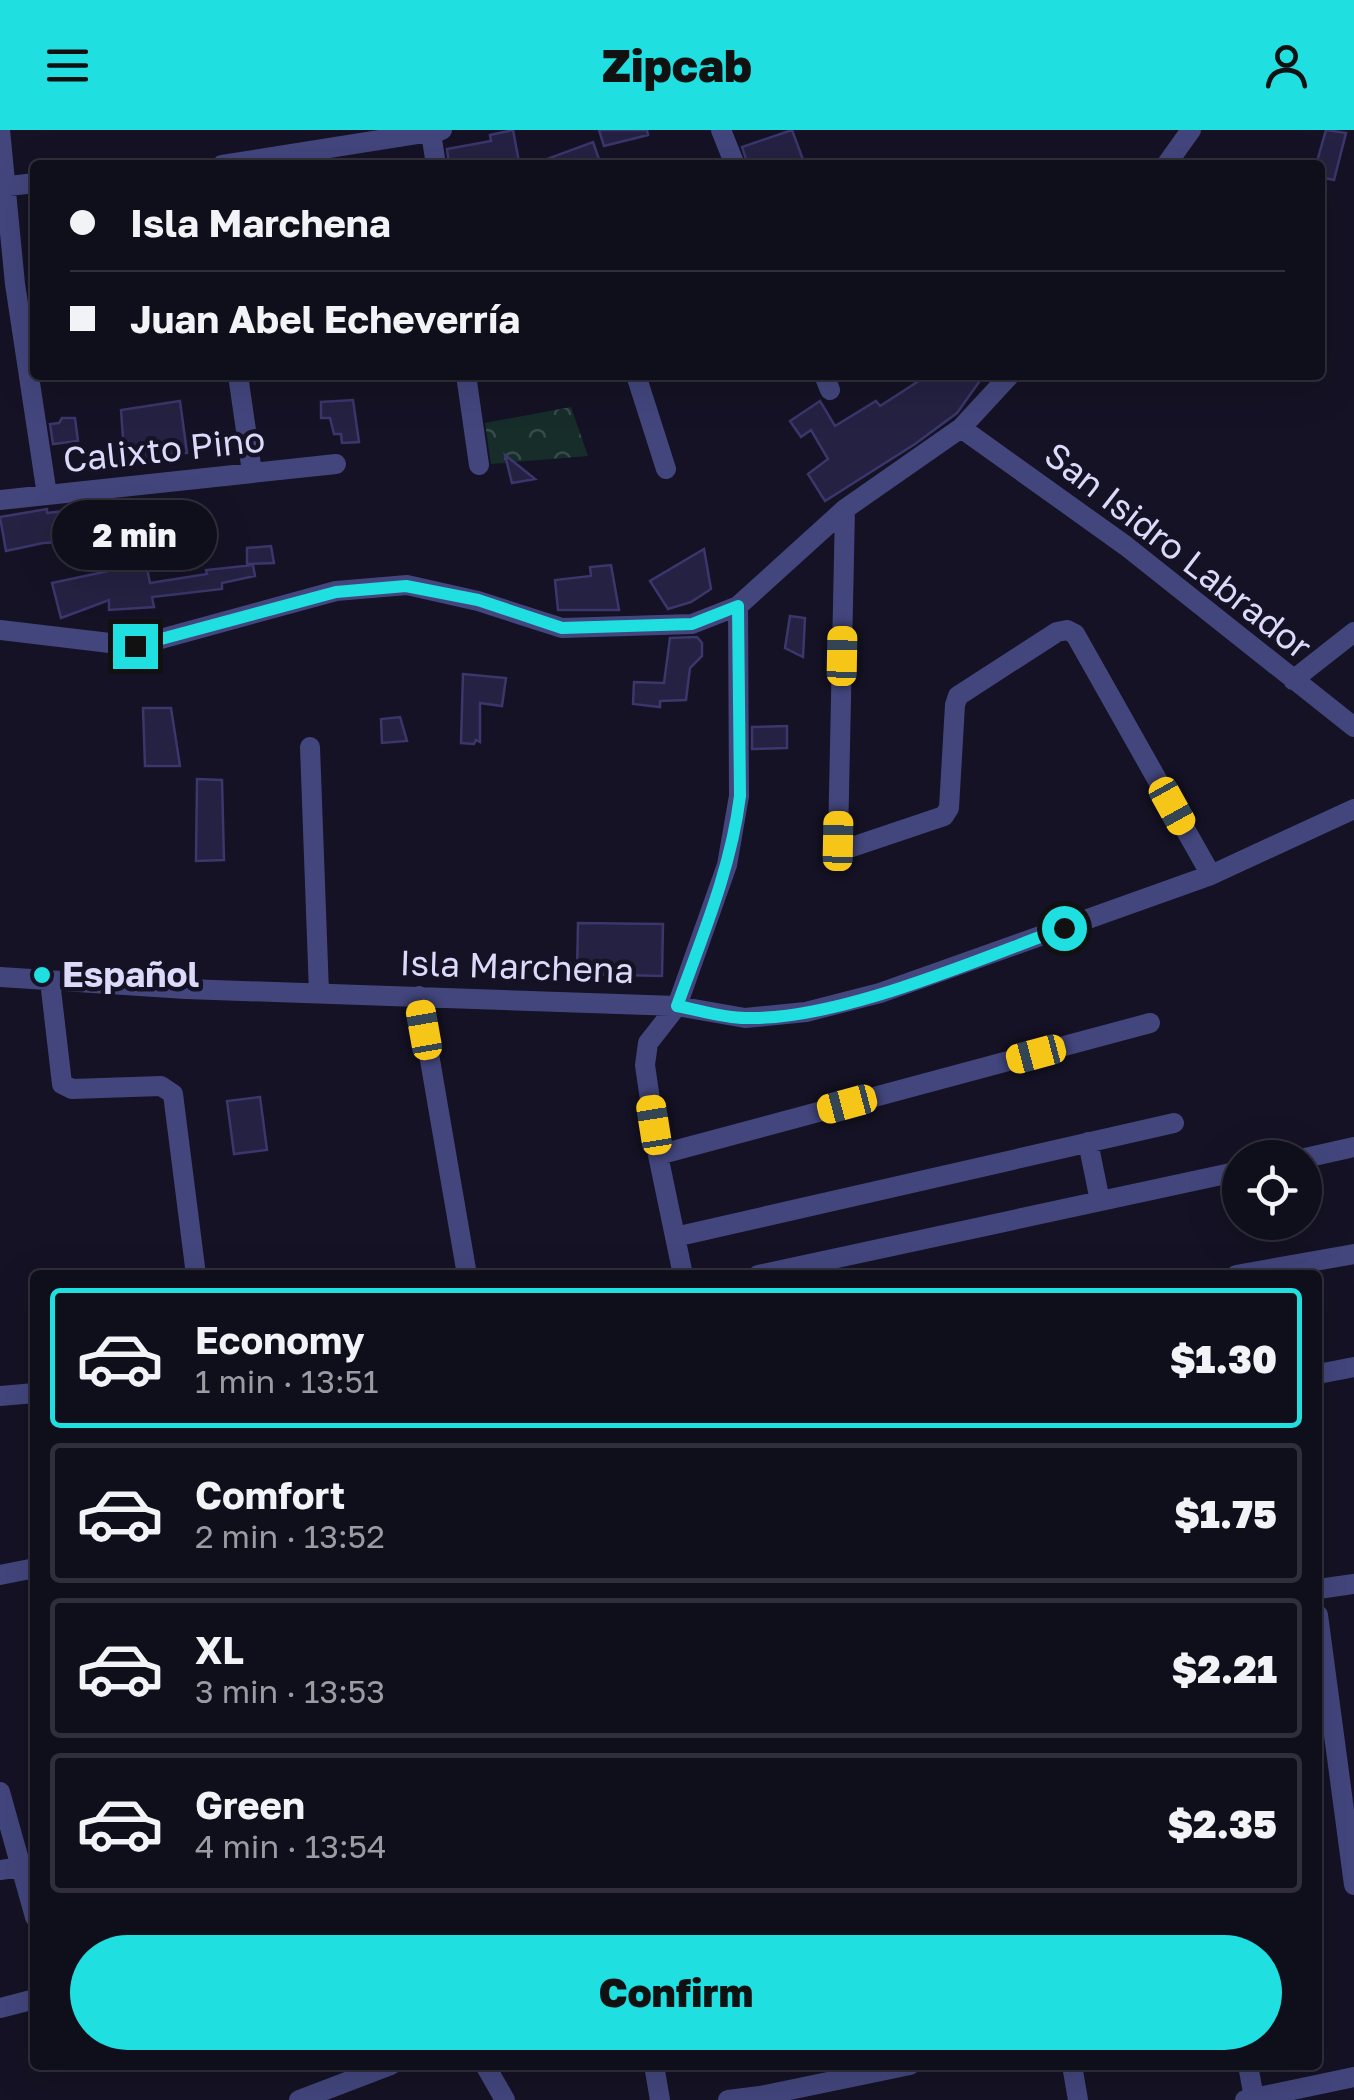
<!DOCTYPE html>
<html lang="en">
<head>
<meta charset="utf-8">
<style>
  :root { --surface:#0f0e1b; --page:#1d1c28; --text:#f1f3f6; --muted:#9b9ca3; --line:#2f2e3a; --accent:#1fdfe1 }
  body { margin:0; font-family:"Golos Text",sans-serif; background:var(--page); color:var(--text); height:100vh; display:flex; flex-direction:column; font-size:38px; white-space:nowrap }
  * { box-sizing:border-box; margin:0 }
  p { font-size:32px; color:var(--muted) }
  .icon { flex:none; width:55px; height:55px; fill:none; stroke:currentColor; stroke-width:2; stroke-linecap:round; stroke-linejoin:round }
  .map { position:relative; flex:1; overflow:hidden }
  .drawer { position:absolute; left:30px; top:1140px; width:1292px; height:800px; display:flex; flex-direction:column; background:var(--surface); border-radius:10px; box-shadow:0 10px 40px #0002,0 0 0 2px var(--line) }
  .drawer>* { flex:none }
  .top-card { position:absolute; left:30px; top:30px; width:1295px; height:220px; border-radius:10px; box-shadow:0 10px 40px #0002,0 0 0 2px var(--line); display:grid; align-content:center; height:220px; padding:0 40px; background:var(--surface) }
  .tools { position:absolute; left:1222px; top:1010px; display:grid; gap:20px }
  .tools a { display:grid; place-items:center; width:100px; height:100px; border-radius:50%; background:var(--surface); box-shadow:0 10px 40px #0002,0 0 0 2px var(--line); font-size:50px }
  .end { position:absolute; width:45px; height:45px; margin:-22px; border:12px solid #1fdfe1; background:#111; box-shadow:0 0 0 5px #111 }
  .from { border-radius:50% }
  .bubble { position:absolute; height:70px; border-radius:35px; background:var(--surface); box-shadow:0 10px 40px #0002,0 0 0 2px var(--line); font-size:32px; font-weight:800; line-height:70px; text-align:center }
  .car { position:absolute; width:30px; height:60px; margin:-30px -15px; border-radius:12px; box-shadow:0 0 8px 2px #0007; background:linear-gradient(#f5c518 24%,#345 0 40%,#f5c518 0 76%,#345 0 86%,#f5c518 0) }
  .top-card b { display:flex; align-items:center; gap:35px; height:95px; font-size:38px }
  .top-card b+b { border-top:2px solid var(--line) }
  .top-card i { width:25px; height:25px; background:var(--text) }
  ul { padding:18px 0 0; list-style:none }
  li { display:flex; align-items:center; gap:30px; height:140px; margin:0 20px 15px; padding:0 20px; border:5px solid var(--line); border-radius:10px }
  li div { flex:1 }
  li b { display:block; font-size:38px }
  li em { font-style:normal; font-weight:800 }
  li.on { border-color:var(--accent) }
  li>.icon { width:90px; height:90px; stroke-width:1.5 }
  .button { display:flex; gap:20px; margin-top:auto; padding:20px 40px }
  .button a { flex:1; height:115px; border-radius:60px; background:var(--accent); color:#111; font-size:40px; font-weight:800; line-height:115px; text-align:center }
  header { display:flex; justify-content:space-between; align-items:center; height:130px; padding:0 40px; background:var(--accent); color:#111; font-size:45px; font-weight:800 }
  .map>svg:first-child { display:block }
  .park { fill:url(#park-crowns) }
  .building { fill:#242142; stroke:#3b366b; stroke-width:2.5 }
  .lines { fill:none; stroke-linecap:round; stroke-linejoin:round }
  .minor { stroke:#43467d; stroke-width:20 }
  .route { stroke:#1fdfe1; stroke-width:12 }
  .poi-dot { fill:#1fdfe1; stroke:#141224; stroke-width:4 }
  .labels { text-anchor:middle; stroke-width:9; stroke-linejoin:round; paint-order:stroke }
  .street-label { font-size:35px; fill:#dbdafa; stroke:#141224 }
  .poi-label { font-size:35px; font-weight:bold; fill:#dbdafa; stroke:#141224; text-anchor:start }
</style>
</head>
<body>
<header><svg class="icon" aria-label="menu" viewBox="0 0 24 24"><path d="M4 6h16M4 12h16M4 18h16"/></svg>Zipcab<svg class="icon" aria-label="person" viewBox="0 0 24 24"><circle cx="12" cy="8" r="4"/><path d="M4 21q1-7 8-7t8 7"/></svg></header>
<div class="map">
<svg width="1354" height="1970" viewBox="0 0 1354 1970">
  <defs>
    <pattern id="park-crowns" width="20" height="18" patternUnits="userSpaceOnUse" patternTransform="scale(2.5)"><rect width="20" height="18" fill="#162d2a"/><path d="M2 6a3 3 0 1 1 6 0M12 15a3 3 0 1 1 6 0" fill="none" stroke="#374b4a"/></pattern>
  </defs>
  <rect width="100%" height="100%" fill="#141224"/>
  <path class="park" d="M571 277 588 326 491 334 485 293Z"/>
  <path class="building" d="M513 0 519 32 503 35H449L447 19 491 11 490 5Z
    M599 0H647L648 5 604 16Z
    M792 0 805 35H748L742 17Z
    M1326 0 1346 3 1334 50 1320 47V35H1316Z
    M593 12 601 35H536V33Z
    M928 245H984L957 283 915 314 825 371 808 344 828 329 811 300 801 307 790 291 820 271 835 296 876 271 880 276Z
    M353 270 359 312 342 313 341 304H334L330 288H321V272Z
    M180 271 187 323 133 328 123 308 121 280Z
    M62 288H75L78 311 53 314 50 294 59 293Z
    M505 325 535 349 512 353Z
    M96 377 99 410 43 413 6 421 0 387 47 379V383Z
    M271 416 274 433 247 434V418Z
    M704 419 711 459 691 472 668 479 650 451Z
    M146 433 150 453 207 444 206 440 253 435 255 446 222 453V459L152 467 154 477 109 480V470L61 488 52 453Z
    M611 435 619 480H558L555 450 591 446 590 437Z
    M790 486 805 488 803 527 785 518Z
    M697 507 702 513V526L690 538 686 570 660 571V577L633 574 634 552 664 553 670 508Z
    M463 544 506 548 502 576 480 573V612L476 610 474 614 461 613Z
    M143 578H171L180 636H145Z
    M400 587 407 611 382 613 381 589Z
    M787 596V618L752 619V597Z
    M197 649 222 650 224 730 196 731Z
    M578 793 663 794 662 846 577 844Z
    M260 967 267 1020 234 1024 227 971Z"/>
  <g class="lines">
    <path class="minor" d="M0 0 15 154 47 365
      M721 0 735 35
      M431 3 436 35
      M222 35 442 0
      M1166 35 1191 0
      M0 57 35 53
      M238 245 252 342
      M466 245 479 335
      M636 245 666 339
      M824 245 830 260
      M961 298 1126 416 1354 597
      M0 370 336 334
      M845 379 838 711 846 719 944 686 949 678 955 575 958 566 1057 502 1067 500 1075 504 1211 745
      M0 500 135 516 336 461 407 455 478 471 562 498 692 494 738 476 845 379 961 298 1010 245
      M1293 550 1354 502
      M310 617 319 863
      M0 847 186 859 677 876 745 888 806 882 880 863 1211 745 1354 679
      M50 851 62 954 72 959 161 956 173 964 196 1145
      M419 866 467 1145
      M1088 1012 1100 1071
      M658 1025 1150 893
      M1305 1028 1354 1017
      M675 1107 1174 993
      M683 1145 658 1025 645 935 648 913 677 876 727 735 739 666 738 476
      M758 1145 1240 1041
      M1236 1145 1354 1124
      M1318 1244 1354 1237
      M0 1266 35 1263
      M0 1445 35 1438
      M1318 1459 1354 1454
      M1318 1485 1354 1755
      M0 1662 35 1787
      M0 1740 21 1737
      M0 1878 35 1869
      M485 1935 505 1970
      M654 1935 660 1970
      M1072 1935 1078 1970
      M1248 1935 1254 1968
      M299 1970 391 1935
      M728 1970 760 1966 910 1935
      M1245 1970 1354 1947"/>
  </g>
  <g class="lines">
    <path class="route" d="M135 516 336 462 406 456 478 470 562 498 692 494 738 476 740 666C731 739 702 807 677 876 699 880 723 888 745 888 838 891 976 830 1064 798"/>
  </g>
  <circle class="poi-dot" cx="42" cy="845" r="10"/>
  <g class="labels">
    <g class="street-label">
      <text transform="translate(164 320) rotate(-6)" y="12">Calixto Pino</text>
      <text transform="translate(1178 421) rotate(38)" y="12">San Isidro Labrador</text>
      <text transform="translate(517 837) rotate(2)" y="12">Isla Marchena</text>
    </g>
    <g class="poi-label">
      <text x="62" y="857">Español</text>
    </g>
  </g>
</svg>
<div class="tools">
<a><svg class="icon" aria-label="locate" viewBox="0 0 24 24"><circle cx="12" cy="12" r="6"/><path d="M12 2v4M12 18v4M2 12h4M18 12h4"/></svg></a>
</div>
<i class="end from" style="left:1064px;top:798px"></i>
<i class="end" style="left:135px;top:516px"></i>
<div class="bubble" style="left:52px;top:370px;width:165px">2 min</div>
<i class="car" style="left:842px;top:526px;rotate:1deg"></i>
<i class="car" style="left:1172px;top:676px;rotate:151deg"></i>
<i class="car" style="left:838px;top:711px;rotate:1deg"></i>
<i class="car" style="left:424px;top:900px;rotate:350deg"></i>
<i class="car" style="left:1036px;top:924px;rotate:255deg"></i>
<i class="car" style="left:847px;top:974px;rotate:255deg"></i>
<i class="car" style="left:654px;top:995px;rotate:351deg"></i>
<div class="top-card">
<b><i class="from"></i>Isla Marchena</b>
<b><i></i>Juan Abel Echeverría</b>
</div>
<section class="drawer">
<ul>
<li class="on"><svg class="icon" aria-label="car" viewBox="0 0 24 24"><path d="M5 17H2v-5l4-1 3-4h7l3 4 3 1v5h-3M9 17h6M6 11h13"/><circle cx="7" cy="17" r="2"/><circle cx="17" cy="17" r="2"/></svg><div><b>Economy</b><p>1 min · 13:51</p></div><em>$1.30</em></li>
<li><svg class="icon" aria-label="car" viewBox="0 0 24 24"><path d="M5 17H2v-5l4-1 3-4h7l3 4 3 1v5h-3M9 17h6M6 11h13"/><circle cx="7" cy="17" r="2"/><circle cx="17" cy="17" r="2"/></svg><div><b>Comfort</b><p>2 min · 13:52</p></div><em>$1.75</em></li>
<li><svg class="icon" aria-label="car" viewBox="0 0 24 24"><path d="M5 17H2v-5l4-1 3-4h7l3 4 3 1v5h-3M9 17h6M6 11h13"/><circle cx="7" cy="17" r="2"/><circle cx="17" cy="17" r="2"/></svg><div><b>XL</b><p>3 min · 13:53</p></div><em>$2.21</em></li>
<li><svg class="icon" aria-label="car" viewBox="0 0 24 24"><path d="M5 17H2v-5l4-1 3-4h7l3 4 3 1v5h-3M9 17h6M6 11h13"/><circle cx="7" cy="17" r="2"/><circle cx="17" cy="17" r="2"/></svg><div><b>Green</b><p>4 min · 13:54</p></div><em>$2.35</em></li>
</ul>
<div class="button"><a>Confirm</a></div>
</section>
</div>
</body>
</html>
